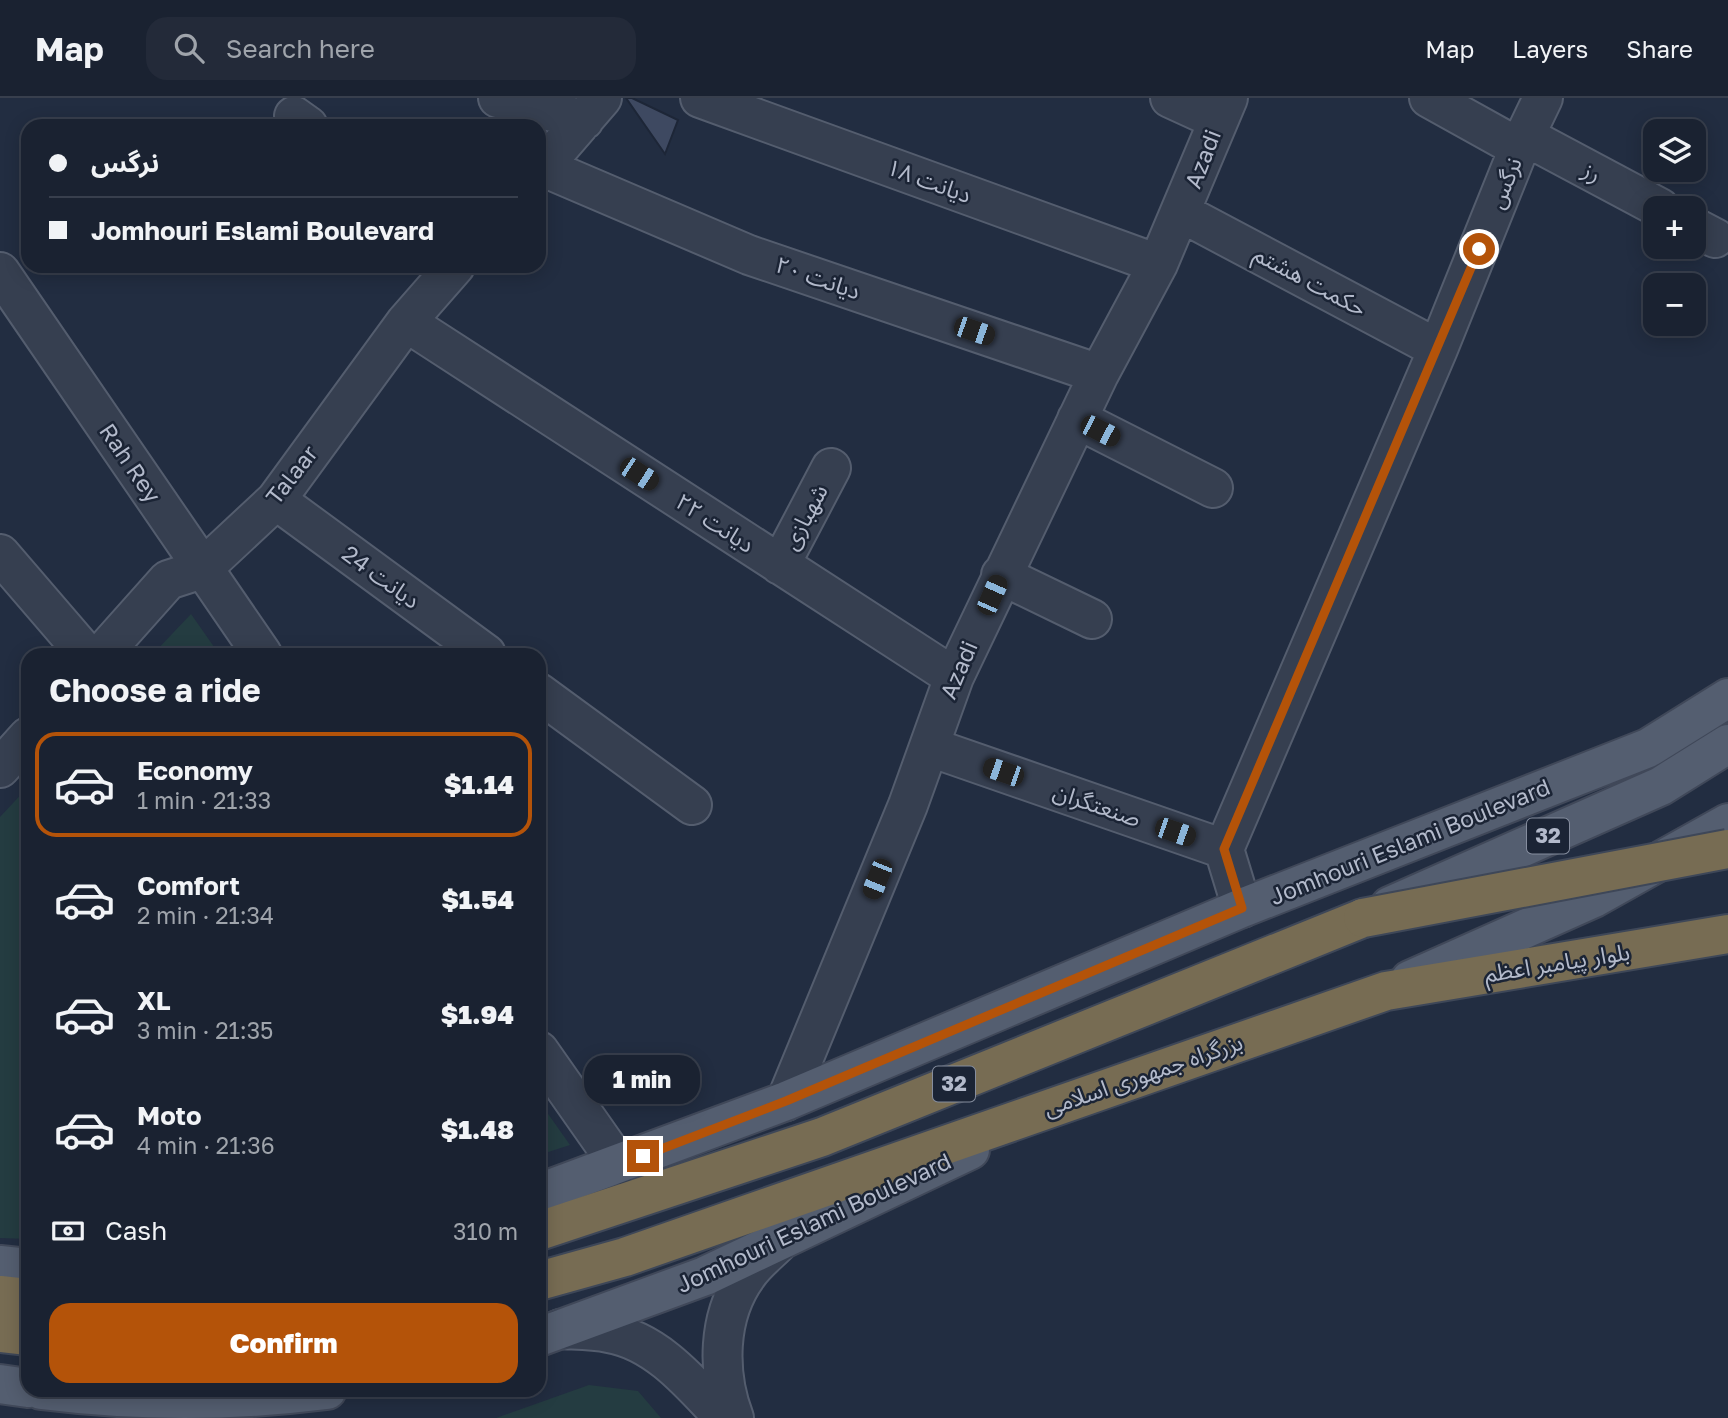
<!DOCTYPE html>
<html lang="en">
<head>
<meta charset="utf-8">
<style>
  :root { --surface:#1a2231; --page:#232a39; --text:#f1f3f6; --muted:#9fa4ab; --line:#383f4d; --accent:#b45309 }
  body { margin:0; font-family:"Golos Text","Noto Sans Arabic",sans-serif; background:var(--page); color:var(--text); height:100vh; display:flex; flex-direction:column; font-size:26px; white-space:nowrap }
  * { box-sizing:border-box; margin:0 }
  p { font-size:23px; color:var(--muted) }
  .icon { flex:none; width:38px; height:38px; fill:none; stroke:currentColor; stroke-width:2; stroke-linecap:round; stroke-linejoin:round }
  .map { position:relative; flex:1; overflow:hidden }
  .details { position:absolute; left:21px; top:550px; width:525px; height:749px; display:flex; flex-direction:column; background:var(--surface); border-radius:21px; box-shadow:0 4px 18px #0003,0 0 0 2px var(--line) }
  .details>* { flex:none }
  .top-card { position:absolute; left:21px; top:21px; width:525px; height:154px; border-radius:21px; box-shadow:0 4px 18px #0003,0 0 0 2px var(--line); display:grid; align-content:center; height:154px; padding:0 28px; background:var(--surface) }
  .tools { position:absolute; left:1643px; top:21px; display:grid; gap:14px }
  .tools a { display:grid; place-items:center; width:63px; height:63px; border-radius:14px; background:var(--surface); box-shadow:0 4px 18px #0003,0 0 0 2px var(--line); font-size:35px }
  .end { position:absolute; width:32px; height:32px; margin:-16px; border:9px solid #b45309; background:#fff; box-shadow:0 0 0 4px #fff }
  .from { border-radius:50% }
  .bubble { position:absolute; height:49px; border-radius:21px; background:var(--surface); box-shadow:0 4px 18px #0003,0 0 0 2px var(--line); font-size:23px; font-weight:800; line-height:49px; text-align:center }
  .car { position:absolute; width:21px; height:42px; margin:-21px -10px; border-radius:9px; box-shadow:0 0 5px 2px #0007; background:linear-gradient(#222 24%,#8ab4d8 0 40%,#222 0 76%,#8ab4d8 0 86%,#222 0) }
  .top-card b { display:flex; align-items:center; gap:24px; height:66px; font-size:26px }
  .top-card b+b { border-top:2px solid var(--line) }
  .top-card i { width:18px; height:18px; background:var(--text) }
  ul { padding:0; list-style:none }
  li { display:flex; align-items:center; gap:21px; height:105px; margin:0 14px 10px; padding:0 14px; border:4px solid transparent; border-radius:21px }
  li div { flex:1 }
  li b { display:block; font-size:26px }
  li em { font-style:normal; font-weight:800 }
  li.active { border-color:var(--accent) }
  li>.icon { width:63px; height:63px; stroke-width:1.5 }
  h2 { padding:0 28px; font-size:32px; line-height:84px }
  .pay { display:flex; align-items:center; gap:18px; height:77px; padding:0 28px; font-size:26px }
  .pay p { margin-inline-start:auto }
  .primary-button { display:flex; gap:14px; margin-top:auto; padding:14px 28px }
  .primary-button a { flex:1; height:80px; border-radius:21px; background:var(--accent); color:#fff; font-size:28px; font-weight:800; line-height:80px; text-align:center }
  header { display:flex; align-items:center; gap:42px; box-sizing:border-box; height:98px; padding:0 35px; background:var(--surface); border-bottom:2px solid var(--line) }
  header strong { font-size:33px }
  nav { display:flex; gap:38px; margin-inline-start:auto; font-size:24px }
  .search { width:490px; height:63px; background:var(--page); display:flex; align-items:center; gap:18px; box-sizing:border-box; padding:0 24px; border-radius:21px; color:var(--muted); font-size:26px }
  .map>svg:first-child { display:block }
  .green { fill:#243c41 }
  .building { fill:#3e4961; stroke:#1d2637; stroke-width:2 }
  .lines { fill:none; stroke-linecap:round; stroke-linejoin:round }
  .minor-casing { stroke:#545d6e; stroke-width:42 }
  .major-casing { stroke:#404859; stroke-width:42 }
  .highway-casing { stroke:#3e4758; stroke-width:42 }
  .minor { stroke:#363f50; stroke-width:38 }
  .major { stroke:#545e70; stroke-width:38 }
  .highway { stroke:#776c53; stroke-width:38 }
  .highway-bridge-casing { stroke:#3e4758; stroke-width:42; stroke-linecap:butt }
  .highway-bridge { stroke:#776c53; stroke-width:38 }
  .route { stroke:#b45309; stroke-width:9 }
  .labels { text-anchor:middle; stroke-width:5; stroke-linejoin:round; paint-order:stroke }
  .shield { fill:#1b2435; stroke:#858d9e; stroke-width:2 }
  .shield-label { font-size:21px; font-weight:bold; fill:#b3bacb }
  .street-label { font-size:23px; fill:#b3bacb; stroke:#1b2435 }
</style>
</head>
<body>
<header>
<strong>Map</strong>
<div class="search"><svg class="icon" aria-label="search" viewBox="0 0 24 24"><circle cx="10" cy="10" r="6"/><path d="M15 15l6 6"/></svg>Search here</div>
<nav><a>Map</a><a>Layers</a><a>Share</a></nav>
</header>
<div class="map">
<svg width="1728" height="1320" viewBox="0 0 1728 1320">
  <rect width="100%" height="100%" fill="#222d41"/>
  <path class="green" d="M191 516 219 556H153Z
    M28 689V1141L0 1140V719Z
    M539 1003 570 1047 539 1057Z
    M589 1287 638 1293 661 1320H496Z"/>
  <path class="building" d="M626 0H632L678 22 665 56Z"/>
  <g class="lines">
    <g class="minor-casing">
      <path id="minor" d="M498 0 584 22
        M700 0 1158 166
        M1170 0 1218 22
        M1429 0 1519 50
        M294 18 308 28
        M1525 38 1660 110
        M543 69 749 157 1099 276
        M539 73 602 0
        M1182 115 1438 251
        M1694 129 1715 140
        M0 174 262 556
        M406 224 954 579
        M1077 321 1213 390
        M276 402 486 556
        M0 456 86 556
        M780 467 831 370
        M1001 477 1092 521
        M102 556 168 482 202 471 276 402 406 224 455 168
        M539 595 692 707
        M930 649 1224 751
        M0 670 28 639
        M1224 751 1438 251 1519 50 1543 0
        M1224 751 1242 810
        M539 953 619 1067
        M786 1003 908 707 954 579 1099 276 1158 166 1228 0
        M560 1231C576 1232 593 1232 609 1235 657 1243 692 1286 724 1320
        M734 1320C717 1275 717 1218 747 1177 755 1165 768 1155 778 1145"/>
    </g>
    <g class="major-casing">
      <path id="major" d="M1390 808 1661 688 1728 646
        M1410 882 1594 800 1728 725
        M539 1095 786 1003 1242 810 1648 650 1728 600
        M0 1167 28 1170
        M539 1239 705 1178 970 1052
        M0 1286 28 1290
        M41 1292C137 1304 232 1304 327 1292"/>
    </g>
    <g class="highway-casing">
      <path id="highway" d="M539 1133 822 1039 1363 820
        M539 1183 625 1159 1386 893 1728 836
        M0 1197 28 1200
        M0 1235 28 1238"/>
    </g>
    <use href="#minor" class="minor"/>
    <use href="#major" class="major"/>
    <use href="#highway" class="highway"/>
    <g class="highway-bridge-casing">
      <path id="highway-bridge" d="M1363 820 1728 751"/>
    </g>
    <use href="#highway-bridge" class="highway-bridge"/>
  </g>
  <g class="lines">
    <path class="route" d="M643 1058 786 1003 1242 810 1224 751 1479 151"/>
  </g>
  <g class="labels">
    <g class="shield">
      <rect x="1527" y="720.5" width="42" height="35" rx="5"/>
      <rect x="933" y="968.5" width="42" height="35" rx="5"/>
    </g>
    <g class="shield-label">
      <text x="1548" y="745">32</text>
      <text x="954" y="993">32</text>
    </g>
    <g class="street-label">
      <text transform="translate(1203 61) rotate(-69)" y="8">Azadi</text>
      <text transform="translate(1592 74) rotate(28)" y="8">رز</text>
      <text transform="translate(929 83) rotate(20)" y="8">دیانت ۱۸</text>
      <text transform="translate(1505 85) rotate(-68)" y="8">نرگس</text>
      <text transform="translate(818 180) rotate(19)" y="8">دیانت ۲۰</text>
      <text transform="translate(1310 183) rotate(28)" y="8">حکمت هشتم</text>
      <text transform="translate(130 365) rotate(56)" y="8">Rah Rey</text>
      <text transform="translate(292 377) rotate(-52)" y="8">Talaar</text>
      <text transform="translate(805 419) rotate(-62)" y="8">شهبازی</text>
      <text transform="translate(715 425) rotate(33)" y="8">دیانت ۲۲</text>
      <text transform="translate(381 479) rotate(36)" y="8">دیانت 24</text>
      <text transform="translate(959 572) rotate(-67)" y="8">Azadi</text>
      <text transform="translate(1097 707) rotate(19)" y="8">صنعتگران</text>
      <text transform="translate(1410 744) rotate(-22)" y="8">Jomhouri Eslami Boulevard</text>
      <text transform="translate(1557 865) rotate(-9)" y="8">بلوار پیامبر اعظم</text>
      <text transform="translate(1143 977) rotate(-19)" y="8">بزرگراه جمهوری اسلامی</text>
      <text transform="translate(814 1125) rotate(-25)" y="8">Jomhouri Eslami Boulevard</text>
    </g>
  </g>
</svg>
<div class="tools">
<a><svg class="icon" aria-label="layers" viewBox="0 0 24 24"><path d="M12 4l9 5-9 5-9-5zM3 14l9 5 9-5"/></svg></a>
<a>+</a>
<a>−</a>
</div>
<i class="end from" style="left:1479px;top:151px"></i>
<i class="end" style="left:643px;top:1058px"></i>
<div class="bubble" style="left:584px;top:957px;width:116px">1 min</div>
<i class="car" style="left:974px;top:233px;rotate:109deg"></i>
<i class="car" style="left:1100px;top:333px;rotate:117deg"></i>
<i class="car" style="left:639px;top:376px;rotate:123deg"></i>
<i class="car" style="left:992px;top:497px;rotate:24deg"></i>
<i class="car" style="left:1003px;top:674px;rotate:289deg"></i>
<i class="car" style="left:1175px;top:734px;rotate:109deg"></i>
<i class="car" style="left:877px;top:781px;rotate:202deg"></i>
<div class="top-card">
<b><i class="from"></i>نرگس</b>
<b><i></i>Jomhouri Eslami Boulevard</b>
</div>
<section class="details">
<h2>Choose a ride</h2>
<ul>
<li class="active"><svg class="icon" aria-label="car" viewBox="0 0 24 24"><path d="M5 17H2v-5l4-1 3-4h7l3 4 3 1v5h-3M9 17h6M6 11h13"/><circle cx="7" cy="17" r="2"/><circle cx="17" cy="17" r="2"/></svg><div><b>Economy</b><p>1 min · 21:33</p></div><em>$1.14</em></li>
<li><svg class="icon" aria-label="car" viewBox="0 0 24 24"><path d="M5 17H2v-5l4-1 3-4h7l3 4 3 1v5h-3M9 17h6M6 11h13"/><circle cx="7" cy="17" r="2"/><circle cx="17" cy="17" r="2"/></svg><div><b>Comfort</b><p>2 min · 21:34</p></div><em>$1.54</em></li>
<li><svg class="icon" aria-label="car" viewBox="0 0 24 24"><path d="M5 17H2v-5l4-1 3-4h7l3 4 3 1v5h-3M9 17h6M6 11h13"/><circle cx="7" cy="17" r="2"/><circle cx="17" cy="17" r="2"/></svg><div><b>XL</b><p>3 min · 21:35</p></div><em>$1.94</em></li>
<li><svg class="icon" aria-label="car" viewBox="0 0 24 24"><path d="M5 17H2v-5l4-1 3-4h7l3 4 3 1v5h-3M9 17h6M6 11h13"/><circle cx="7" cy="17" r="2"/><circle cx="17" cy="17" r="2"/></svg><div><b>Moto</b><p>4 min · 21:36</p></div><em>$1.48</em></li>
</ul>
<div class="pay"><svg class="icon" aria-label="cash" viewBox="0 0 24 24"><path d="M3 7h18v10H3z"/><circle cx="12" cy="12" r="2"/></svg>Cash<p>310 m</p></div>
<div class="primary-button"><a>Confirm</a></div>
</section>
</div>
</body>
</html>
